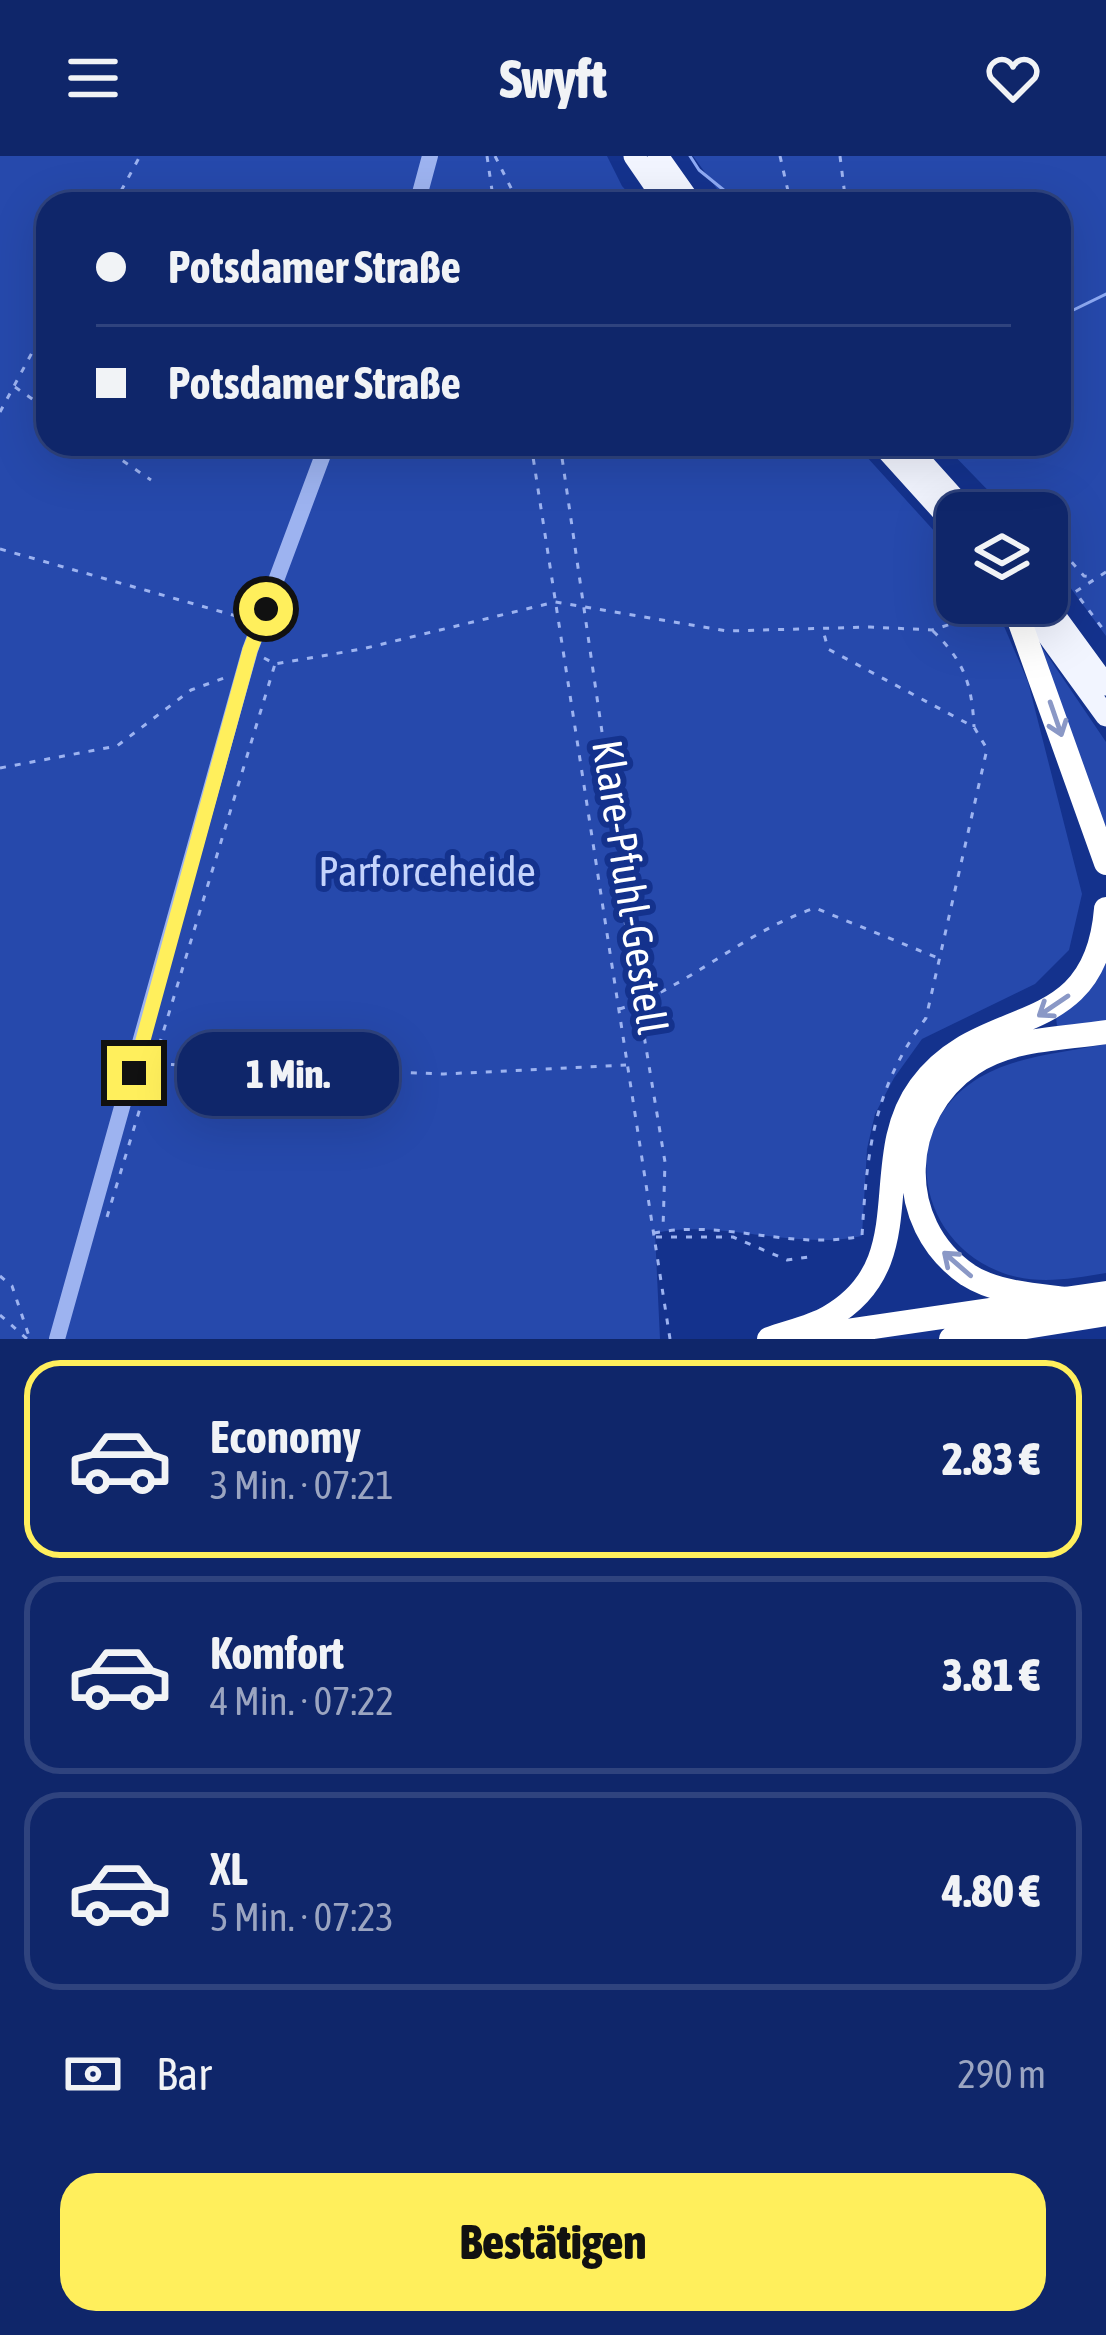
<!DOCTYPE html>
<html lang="de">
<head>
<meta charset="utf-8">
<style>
  :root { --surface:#0f266a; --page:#1d3272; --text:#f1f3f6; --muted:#9ba5c1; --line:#2f437e; --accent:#ffef5c }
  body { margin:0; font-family:"Asap Condensed",sans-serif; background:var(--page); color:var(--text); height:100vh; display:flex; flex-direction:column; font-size:45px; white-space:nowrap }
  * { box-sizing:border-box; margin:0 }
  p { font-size:39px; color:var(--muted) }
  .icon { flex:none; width:66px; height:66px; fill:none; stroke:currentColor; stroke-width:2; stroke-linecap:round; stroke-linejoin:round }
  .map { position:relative; height:1183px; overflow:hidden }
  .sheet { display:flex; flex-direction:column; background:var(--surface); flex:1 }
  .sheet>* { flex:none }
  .top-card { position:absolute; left:36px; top:36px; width:1035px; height:264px; border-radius:36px; box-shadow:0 12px 48px #0002,0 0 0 3px var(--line); display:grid; align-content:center; height:264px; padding:0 60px; background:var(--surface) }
  .tools { position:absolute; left:936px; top:336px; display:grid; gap:24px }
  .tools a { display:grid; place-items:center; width:132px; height:132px; border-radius:24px; background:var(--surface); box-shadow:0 12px 48px #0002,0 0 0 3px var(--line); font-size:60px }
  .end { position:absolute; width:54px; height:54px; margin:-27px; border:15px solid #ffef5c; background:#111; box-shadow:0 0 0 6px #111 }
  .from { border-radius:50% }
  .bubble { position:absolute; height:84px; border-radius:36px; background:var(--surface); box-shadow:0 12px 48px #0002,0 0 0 3px var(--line); font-size:39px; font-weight:800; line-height:84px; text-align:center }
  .top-card b { display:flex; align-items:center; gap:42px; height:114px; font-size:45px }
  .top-card b+b { border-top:3px solid var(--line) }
  .top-card i { width:30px; height:30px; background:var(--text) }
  ul { padding:21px 0 0; list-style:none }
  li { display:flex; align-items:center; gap:36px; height:198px; margin:0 24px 18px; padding:0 36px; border:6px solid var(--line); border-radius:36px }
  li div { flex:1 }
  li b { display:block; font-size:45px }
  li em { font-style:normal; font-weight:800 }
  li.active { border-color:var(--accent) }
  li>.icon { width:108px; height:108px; stroke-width:1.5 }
  .pay { display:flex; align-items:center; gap:30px; height:132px; padding:0 60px; font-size:45px }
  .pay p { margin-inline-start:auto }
  .cta { display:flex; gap:24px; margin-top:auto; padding:24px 60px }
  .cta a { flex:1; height:138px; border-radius:36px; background:var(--accent); color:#111; font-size:48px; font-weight:800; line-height:138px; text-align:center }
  header { display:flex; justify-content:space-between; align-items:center; height:156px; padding:0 60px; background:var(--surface); font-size:54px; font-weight:800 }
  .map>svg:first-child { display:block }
  .green { fill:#2649ac }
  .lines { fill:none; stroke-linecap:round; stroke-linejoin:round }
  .stream { stroke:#8fabf4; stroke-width:3 }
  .path { stroke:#9db3f0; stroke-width:3; stroke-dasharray:6 9; stroke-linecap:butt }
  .tertiary { stroke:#9db3f0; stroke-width:16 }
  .trunk { stroke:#f2f5ff; stroke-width:21 }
  .motorway { stroke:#fff; stroke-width:24 }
  .oneway { stroke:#8a98c6 }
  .route { stroke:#ffef5c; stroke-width:15 }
  .labels { text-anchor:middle; stroke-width:12; stroke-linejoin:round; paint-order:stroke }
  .park-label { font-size:42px; fill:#c4d3fc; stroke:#14328d }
  .street-label { font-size:42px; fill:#fff; stroke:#14328d }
</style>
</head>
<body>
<header><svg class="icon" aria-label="menu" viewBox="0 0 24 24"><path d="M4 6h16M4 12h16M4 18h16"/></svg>Swyft<svg class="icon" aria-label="heart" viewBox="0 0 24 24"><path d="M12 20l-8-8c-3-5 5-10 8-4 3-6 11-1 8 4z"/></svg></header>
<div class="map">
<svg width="1106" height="1183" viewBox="0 0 1106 1183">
  <rect width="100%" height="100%" fill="#14328d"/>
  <path class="green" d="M0 0H607L622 30 638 48H48V288H855L957 400V447H994L1028 526 1082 738 1069 794 1035 828 922 883 894 922 875 958 867 993 862 1080C791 1095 725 1063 655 1077L660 1183H0Z
    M693 0H1106V480L1047 400V357H1010L943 288H1059V48H728Z
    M1035 481 1106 586V687Z
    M1106 803V867L1057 870 1056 861Z
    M1106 888V1117C1069 1123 1034 1130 998 1115 917 1082 899 975 974 925 1011 900 1063 897 1106 888Z"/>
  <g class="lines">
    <path class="stream" d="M690 0 699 14 741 48
      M1059 161 1106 138"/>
    <path class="path" d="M487 0 494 48
      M495 0 519 48
      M780 0 791 48
      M840 0 846 48
      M114 48 140 0
      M15 231 48 254
      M0 256 48 167
      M98 288 151 324
      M531 288 670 1183
      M560 288 622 713 621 741 665 1006 663 1073
      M0 393 247 463
      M1047 412 1067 401 1084 420 1092 421
      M1106 416 1075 436 1106 477
      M933 475C964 505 972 528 974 571
      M264 502 275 508 362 493 555 446 727 475 870 471 932 474 964 464 992 447
      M0 612 117 590 191 534 227 521
      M619 853C687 833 741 777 815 752L938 802
      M156 908 444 918 626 909
      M107 1061 275 508
      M654 1077C725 1063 791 1095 862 1080 867 995 873 933 926 862L987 593 974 571 828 493 823 474
      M656 1081H733L787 1104 816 1100
      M0 1120 12 1130 30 1183
      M0 1159 27 1183"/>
    <path class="tertiary" d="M417 48 430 0
      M57 1183 250 494 327 288"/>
    <path class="trunk" d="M634 0 667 48
      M658 0 692 48
      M881 288 957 372
      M906 288 968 357
      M1024 447 1106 560
      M1046 447 1106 529"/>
    <path class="motorway" d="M1013 447 1106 707
      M1066 1143C1034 1139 996 1137 968 1119 892 1067 898 957 972 908 1010 882 1062 883 1106 876
      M805 1181 1106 1137
      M769 1183C788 1176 812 1171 829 1161 924 1107 866 1005 920 931 982 845 1095 889 1106 753
      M951 1183 1106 1158"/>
  </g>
  <defs><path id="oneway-shaft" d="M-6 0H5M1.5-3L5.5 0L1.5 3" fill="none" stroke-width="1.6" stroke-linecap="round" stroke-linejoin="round" transform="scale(3)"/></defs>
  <g class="oneway">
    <use href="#oneway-shaft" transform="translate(1056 563) rotate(71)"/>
    <use href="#oneway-shaft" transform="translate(1053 850) rotate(146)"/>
    <use href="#oneway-shaft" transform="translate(957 1108) rotate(-139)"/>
  </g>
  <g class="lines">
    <path class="route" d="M134 917 250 494 266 453"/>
  </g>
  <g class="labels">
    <g class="park-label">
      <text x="427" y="730">Parforceheide</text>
    </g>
    <g class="street-label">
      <text transform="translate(630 731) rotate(81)" y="15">Klare-Pfuhl-Gestell</text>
    </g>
  </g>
</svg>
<div class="tools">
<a><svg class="icon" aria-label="layers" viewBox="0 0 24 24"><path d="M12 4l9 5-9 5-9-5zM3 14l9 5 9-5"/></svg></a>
</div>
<i class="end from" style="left:266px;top:453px"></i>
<i class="end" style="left:134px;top:917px"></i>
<div class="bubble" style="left:177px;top:876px;width:222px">1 Min.</div>
<div class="top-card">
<b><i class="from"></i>Potsdamer Straße</b>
<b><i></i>Potsdamer Straße</b>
</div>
</div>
<section class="sheet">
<ul>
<li class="active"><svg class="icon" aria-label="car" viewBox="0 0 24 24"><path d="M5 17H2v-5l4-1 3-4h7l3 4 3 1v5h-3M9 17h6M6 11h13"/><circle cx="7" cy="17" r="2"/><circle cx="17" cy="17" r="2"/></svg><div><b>Economy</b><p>3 Min. · 07:21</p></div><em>2.83 €</em></li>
<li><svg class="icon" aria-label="car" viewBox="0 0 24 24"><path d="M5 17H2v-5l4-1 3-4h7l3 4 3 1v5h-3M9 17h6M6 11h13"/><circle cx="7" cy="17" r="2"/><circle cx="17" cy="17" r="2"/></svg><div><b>Komfort</b><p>4 Min. · 07:22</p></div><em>3.81 €</em></li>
<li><svg class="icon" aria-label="car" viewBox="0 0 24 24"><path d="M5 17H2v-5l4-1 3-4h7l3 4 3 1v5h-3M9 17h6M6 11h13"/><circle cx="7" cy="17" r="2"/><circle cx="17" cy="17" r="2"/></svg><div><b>XL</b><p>5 Min. · 07:23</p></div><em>4.80 €</em></li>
</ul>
<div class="pay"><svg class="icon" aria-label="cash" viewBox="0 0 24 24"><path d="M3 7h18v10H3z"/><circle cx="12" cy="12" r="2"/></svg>Bar<p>290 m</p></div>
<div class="cta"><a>Bestätigen</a></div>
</section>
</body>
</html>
